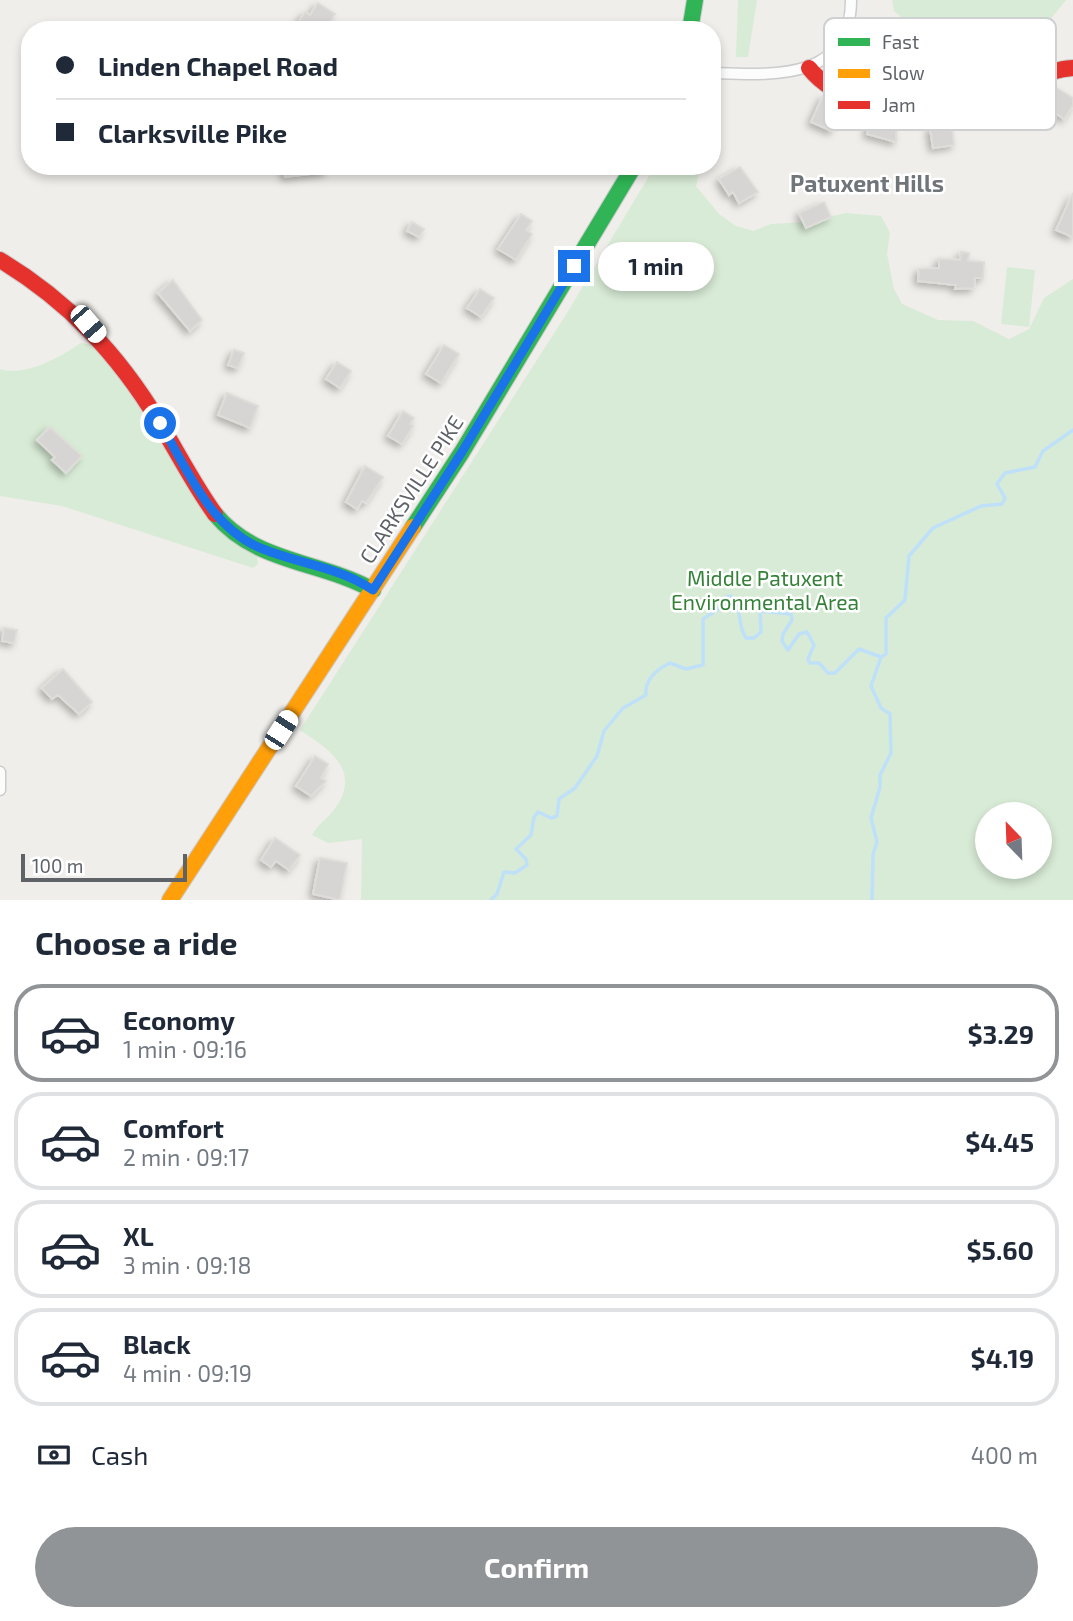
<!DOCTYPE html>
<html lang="en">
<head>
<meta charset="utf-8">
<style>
  :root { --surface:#fff; --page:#f2f2f3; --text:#1f2937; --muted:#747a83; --line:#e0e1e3; --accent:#919496 }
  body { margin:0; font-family:"Exo 2",sans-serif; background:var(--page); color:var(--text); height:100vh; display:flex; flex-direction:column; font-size:26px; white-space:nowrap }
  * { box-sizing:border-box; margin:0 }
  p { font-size:23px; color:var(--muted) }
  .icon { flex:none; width:38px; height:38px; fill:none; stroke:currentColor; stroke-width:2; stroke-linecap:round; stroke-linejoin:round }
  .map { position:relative; height:900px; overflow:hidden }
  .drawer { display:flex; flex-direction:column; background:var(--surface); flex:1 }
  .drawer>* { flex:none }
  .hud { position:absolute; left:21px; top:21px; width:700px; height:154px; border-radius:28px; box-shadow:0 4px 10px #0003; display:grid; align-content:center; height:154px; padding:0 35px; background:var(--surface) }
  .needle { width:46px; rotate:337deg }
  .buttons { position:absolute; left:975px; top:802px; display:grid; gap:14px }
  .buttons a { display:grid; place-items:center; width:77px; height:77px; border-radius:50%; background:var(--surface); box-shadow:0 4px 10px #0003; font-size:35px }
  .scale { position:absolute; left:21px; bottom:18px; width:166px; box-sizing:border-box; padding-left:7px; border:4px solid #5f6368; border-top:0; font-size:19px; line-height:24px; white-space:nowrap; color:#5f6368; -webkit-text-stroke:5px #fff; paint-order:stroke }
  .end { position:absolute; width:32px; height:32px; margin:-16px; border:9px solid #1a73e8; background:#fff; box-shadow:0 0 0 4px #fff }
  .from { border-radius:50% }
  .bubble { position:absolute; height:49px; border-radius:24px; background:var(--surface); box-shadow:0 4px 10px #0003; font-size:23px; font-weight:700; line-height:49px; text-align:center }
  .car { position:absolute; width:21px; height:42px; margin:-21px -10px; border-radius:9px; box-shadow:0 0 5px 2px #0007; background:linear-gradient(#fff 24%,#345 0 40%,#fff 0 76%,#345 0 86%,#fff 0) }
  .hud b { display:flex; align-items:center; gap:24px; height:66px; font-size:26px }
  .hud b+b { border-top:2px solid var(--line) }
  .hud i { width:18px; height:18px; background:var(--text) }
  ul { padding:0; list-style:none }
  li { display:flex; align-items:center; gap:21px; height:98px; margin:0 14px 10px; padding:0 21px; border:4px solid var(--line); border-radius:28px }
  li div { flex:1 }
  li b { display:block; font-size:26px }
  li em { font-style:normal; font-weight:700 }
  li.selected { border-color:var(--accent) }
  li>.icon { width:63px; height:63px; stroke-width:1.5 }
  h2 { padding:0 35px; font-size:32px; line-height:84px }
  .pay { display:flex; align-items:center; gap:18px; height:77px; padding:0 35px; font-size:26px }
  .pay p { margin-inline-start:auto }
  .cta { display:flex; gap:14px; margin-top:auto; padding:14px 35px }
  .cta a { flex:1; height:80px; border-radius:42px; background:var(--accent); color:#fff; font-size:28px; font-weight:700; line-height:80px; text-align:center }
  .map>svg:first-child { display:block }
  .green { fill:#d8ebd6; fill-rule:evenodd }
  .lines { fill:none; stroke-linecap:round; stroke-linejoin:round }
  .stream { stroke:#bfe0f9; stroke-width:3.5 }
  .building { fill:#d6d5d3; stroke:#deddd9; stroke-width:2; filter:url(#shadow) }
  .street-casing { stroke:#cbcccc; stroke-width:13 }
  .fast-casing { stroke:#cacacb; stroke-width:18 }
  .slow-casing { stroke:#cacacb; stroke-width:18 }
  .jam-casing { stroke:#cacacb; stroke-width:18 }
  .street { stroke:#fdfcfc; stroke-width:10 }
  .fast { stroke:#30b455; stroke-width:16 }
  .slow { stroke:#ff9f0a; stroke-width:16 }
  .jam { stroke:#e5322d; stroke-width:16 }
  .route { stroke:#1a73e8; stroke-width:9 }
  .labels { text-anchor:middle; stroke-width:5; stroke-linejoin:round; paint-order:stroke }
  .street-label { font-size:21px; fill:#5f6368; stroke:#fff }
  .park-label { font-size:21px; fill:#348238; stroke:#fff }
  .neighbourhood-label { font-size:23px; font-weight:bold; fill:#70757a; stroke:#fff }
  .key { fill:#fff; stroke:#cfd0d2; stroke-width:2 }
  .key-label { font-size:19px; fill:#5f6368 }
</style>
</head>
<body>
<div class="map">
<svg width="1073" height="900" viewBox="0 0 1073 900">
  <defs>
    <filter id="shadow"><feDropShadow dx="-3.5" dy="3.5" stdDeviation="3.5" flood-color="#0004"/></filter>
  </defs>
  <rect width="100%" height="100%" fill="#efeeea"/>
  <path class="green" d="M738 0H757L748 57H736Z
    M892 0H1066C1047 24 1029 46 996 48L970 26 907 22 894 11Z
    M655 166H701L696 186 719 214 736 226 753 231 771 224 806 222 846 213 881 216 890 233 887 254 894 289 902 304 938 320 973 321 1009 339 1029 329 1044 298 1073 279V900H361L362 839 328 843 312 835C320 821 329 818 336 807 362 769 327 748 300 730L567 313ZM987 814H1040V866H987Z
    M1007 267 1035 270 1029 327 1001 324Z
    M81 343 97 346 128 384 212 522 257 556 258 564 253 568 62 506 0 496V369C26 377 60 357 81 343Z"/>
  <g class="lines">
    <path class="stream" d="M491 900 497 894 504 872 515 873 527 865 526 859 516 849 531 835 534 817 538 812 551 818 557 816 559 799 575 788 597 756 604 731 623 708 646 695C644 680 657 669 670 663L686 669 703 665V619L717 610 726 597 731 596C744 609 736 624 746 638H754L761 632 760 611 791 614 792 620 783 634 782 641 788 650 799 634 807 632 814 645 808 659 810 663H819L828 673H835L859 649 881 657 886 654V618L905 600 909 556 933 528 981 506 1002 504 1005 498 997 484 1005 473 1035 467 1043 451 1073 430
      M872 900 873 855 877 842 871 818 880 787V775L891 753 890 714 881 708 871 686 881 657"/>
  </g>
  <path class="building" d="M318 3 335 14 325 30H309L298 23 305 12 310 15Z
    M1052 85 1073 98V105L1064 119 1041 103Z
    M823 96 843 107 832 131 811 122Z
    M871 117 889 121 890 117 896 119V142L867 134Z
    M941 126 942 129 952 128 954 145 933 148 930 128Z
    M284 166H326L327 172 285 177Z
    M740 167 758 192 739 203 733 192 729 195 719 179Z
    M1073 193V237L1056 230Z
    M824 202 831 217 806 228 799 213Z
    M521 214 532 221 526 230 532 234 516 260 498 249Z
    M412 222 424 229 419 237 407 231Z
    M961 252 969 253 968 261 984 262 983 278H975L974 288 955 289 956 285 918 281 919 269 939 268V259L960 260Z
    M173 280 202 320 190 331 158 293Z
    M480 289 494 298 481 317 467 308Z
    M444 345 459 354 441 383 426 374Z
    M234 350 244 353 238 368 228 365Z
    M337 362 351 371 340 388 326 379Z
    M227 393 258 406 250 428 218 415Z
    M403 411 414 418 410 424 413 426 402 444 388 436Z
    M50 427 82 456 66 473 52 460 55 457 37 440Z
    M365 466 383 477 366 503 362 501 357 509 346 502Z
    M4 628 17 630 14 643 2 641Z
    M63 669 92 702 79 714 58 695 52 699 42 688Z
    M315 756 328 764 321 778 326 781 311 796 296 786Z
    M275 838 300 855 289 870 276 861 271 867 261 860Z
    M320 858 347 863 340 900 313 894Z"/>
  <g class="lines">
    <g class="street-casing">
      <path id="street" d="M712 73C771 75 850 82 851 1
        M0 772V790"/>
    </g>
    <g class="fast-casing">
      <path id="fast" d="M690 30 695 0
        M215 514C255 563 321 561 373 590
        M413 527 462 452 634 166"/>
    </g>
    <g class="slow-casing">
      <path id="slow" d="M170 900 413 527"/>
    </g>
    <g class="jam-casing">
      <path id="jam" d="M809 68C836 102 890 111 931 99 949 95 968 79 986 78 998 77 1012 87 1023 84 1044 78 1046 70 1073 68
        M0 260C68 301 118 354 159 422 178 453 194 485 215 514"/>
    </g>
    <use href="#street" class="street"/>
    <use href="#fast" class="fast"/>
    <use href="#slow" class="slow"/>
    <use href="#jam" class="jam"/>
  </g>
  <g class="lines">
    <path class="route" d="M160 423C187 468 210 529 263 549 300 564 339 567 373 590L462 452 574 266"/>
  </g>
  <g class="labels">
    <g class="street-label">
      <text transform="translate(412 490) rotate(-57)" y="7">CLARKSVILLE PIKE</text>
    </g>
    <g class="park-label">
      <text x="765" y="586">Middle Patuxent<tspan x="765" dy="24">Environmental Area</tspan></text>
    </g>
    <g class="neighbourhood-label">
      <text x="867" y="192">Patuxent Hills</text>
    </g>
  </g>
  <rect x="824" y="18" width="232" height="112" rx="10" class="key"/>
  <rect x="838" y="38" width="32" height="8" fill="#30b455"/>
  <rect x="838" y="69" width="32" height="9" fill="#ff9f0a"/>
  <rect x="838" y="101" width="32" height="8" fill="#e5322d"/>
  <g class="key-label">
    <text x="882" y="49">Fast</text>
    <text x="882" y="80">Slow</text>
    <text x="882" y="112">Jam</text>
  </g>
</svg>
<div class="buttons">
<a><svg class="needle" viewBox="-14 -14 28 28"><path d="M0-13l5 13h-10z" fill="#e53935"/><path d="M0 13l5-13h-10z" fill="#747a83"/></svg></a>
</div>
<div class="scale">100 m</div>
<i class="end from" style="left:160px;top:423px"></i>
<i class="end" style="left:574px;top:266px"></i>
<div class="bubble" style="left:598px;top:242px;width:116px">1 min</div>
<i class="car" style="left:88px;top:324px;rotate:139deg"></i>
<i class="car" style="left:281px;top:730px;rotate:33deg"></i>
<div class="hud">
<b><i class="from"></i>Linden Chapel Road</b>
<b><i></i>Clarksville Pike</b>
</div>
</div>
<section class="drawer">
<h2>Choose a ride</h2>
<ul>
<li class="selected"><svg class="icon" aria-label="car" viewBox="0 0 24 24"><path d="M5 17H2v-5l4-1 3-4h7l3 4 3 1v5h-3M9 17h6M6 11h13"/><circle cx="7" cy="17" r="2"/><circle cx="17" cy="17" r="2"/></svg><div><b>Economy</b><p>1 min · 09:16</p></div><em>$3.29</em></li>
<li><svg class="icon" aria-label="car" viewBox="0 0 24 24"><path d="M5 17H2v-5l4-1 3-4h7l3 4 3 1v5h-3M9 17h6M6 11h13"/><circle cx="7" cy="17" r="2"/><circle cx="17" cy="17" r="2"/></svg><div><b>Comfort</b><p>2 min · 09:17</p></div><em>$4.45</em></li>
<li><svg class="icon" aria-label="car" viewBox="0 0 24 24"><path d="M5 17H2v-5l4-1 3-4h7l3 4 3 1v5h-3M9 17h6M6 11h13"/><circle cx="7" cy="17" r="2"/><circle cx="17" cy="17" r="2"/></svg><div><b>XL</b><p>3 min · 09:18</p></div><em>$5.60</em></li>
<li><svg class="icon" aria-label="car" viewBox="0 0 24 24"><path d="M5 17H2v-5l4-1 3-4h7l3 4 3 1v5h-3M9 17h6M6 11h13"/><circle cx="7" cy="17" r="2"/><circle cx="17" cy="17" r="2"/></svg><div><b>Black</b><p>4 min · 09:19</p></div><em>$4.19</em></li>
</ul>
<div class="pay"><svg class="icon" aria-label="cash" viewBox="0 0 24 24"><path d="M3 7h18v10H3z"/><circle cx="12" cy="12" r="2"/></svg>Cash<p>400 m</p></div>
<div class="cta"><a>Confirm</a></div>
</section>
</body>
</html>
